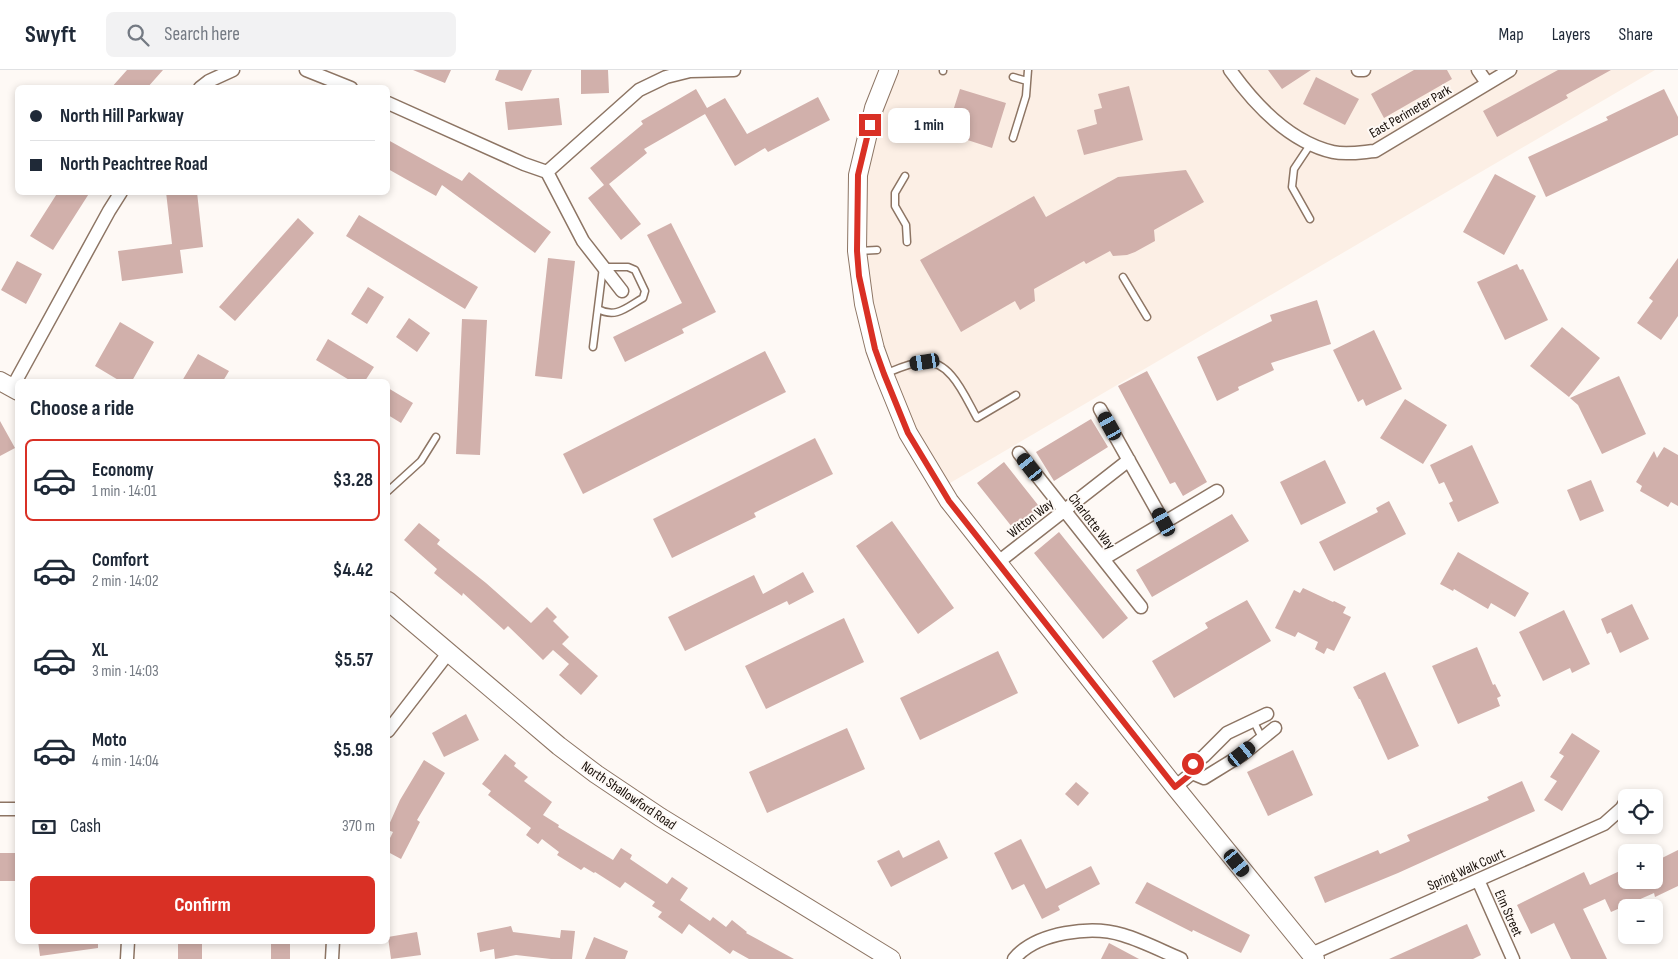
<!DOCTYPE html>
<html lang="en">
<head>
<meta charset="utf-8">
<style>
  :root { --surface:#fff; --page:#f2f2f3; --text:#1f2937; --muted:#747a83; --line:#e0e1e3; --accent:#d93025 }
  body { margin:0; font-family:"Sofia Sans Condensed",sans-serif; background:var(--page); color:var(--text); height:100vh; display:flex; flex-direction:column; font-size:19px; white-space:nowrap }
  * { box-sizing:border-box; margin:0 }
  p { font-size:16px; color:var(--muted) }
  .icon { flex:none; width:28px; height:28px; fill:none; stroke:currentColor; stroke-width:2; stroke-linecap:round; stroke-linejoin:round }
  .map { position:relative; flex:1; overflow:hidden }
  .drawer { position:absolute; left:15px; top:309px; width:375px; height:565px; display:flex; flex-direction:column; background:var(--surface); border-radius:8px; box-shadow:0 2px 8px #0003 }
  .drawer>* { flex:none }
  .guide { position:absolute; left:15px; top:15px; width:375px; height:110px; border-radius:8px; box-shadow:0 2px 8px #0003; display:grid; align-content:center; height:110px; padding:0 15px; background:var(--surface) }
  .fabs { position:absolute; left:1618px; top:719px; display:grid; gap:10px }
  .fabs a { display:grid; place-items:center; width:45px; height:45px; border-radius:8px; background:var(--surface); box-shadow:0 2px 8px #0003; font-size:25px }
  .end { position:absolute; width:22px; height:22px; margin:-11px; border:6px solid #d93025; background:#fff; box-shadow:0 0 0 2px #fff }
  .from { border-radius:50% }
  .bubble { position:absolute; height:35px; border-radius:8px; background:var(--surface); box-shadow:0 2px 8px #0003; font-size:16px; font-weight:700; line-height:35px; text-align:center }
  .car { position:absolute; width:15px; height:30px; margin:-15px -8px; border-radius:6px; box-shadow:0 0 4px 1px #0007; background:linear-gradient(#222 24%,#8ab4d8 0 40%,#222 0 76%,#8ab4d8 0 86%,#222 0) }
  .guide b { display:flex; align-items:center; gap:18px; height:48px; font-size:19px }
  .guide b+b { border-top:1px solid var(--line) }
  .guide i { width:12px; height:12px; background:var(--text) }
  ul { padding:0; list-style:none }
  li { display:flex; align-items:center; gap:15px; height:82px; margin:0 10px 8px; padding:0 5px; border:2px solid transparent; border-radius:8px }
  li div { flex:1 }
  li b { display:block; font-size:19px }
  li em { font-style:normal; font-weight:700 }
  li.on { border-color:var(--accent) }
  li>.icon { width:45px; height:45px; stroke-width:1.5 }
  h2 { padding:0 15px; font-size:22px; line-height:60px }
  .pay { display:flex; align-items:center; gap:12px; height:55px; padding:0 15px; font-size:19px }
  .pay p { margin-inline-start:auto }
  .action { display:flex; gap:10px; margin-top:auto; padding:10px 15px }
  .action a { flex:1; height:58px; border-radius:8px; background:var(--accent); color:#fff; font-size:20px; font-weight:700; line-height:58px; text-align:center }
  header { display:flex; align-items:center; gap:30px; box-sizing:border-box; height:70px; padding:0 25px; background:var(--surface); border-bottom:1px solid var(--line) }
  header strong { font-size:24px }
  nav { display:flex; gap:28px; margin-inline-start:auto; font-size:18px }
  .search { width:350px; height:45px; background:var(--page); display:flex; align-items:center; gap:12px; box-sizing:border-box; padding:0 18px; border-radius:8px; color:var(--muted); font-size:19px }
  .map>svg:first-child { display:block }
  .built { fill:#fcefe5 }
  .building { fill:#d1b0ab }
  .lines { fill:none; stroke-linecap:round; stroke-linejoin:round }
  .lane-casing { stroke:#8d7564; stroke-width:9 }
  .street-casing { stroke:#8d7564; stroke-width:15 }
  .secondary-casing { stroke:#8d7564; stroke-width:20 }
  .lane { stroke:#fff; stroke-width:6 }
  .street { stroke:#fff; stroke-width:12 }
  .secondary { stroke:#fff; stroke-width:18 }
  .route { stroke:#d93025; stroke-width:6 }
  .labels { text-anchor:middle; stroke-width:4; stroke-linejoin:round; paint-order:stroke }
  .street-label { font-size:14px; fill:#150c06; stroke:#fef9f5 }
</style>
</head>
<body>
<header>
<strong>Swyft</strong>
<div class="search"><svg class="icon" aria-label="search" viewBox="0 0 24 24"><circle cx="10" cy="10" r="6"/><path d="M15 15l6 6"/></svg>Search here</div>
<nav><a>Map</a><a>Layers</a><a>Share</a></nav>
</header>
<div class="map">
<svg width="1678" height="889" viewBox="0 0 1678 889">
  <rect width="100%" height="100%" fill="#fef9f5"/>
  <path class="built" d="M897 0H1655L938 420 881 297 857 115 881 33Z"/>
  <path class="building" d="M127 0H163L147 18H111Z
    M413 0H451L445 13Z
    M499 0H532L522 21 495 10Z
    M581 0H608L609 23 581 24Z
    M1268 0H1311L1282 19Z
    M1414 0H1447L1452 9 1384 48 1371 24Z
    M1558 0H1611L1566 25 1568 28 1497 67 1483 41Z
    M1316 7 1359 29 1345 55 1303 34Z
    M1129 16 1143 70 1084 85 1077 60 1097 54 1094 40 1102 38 1098 24Z
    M696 19 707 38 725 28 747 64 818 27 830 50 768 82 765 78 735 96 705 44 644 79 647 83 609 114 641 154 621 170 588 128 604 115 590 98 643 54 641 51Z
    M960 19 1006 33 992 78 946 63Z
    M1664 19 1678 47V65L1546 127 1528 87 1608 50 1606 47Z
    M559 28 562 55 508 60 505 32Z
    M388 70 462 111 469 102 551 162 535 183 442 115 436 126 388 99Z
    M1186 100 1204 132 1154 160 1155 171 1135 182 1127 185 1113 186 1110 181 1086 194 1084 191 1034 219 1035 231 1020 240 1015 231 961 262 920 190 1034 126 1046 147 1118 107Z
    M1495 104 1536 126 1504 185 1463 162Z
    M58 122H90L53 180 30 166Z
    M166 122H197L203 177 180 180 183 203 122 211 118 181 172 174Z
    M359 145 478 217 465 239 346 166Z
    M298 148 314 163 235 251 219 237Z
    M671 153 716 242 682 259 684 263 625 292 613 267 682 233 647 165Z
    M548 188 575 191 562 309 535 306Z
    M1678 188V246L1661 270 1637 253 1653 231 1649 228Z
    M17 191 42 204 26 234 1 220Z
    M1517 194 1520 200 1523 199 1548 250 1505 270 1477 212Z
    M368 217 384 227 367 254 351 244Z
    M1317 230 1331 274 1271 293 1274 300 1238 317 1239 320 1217 331 1197 287 1272 251 1270 245Z
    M409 248 430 263 417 282 396 267Z
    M462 249 487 250 480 385 456 384Z
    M120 252 154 272 132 311H120L95 296Z
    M1562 257 1600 288 1569 327 1530 296Z
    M1374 260 1402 319 1366 336 1363 329 1358 332 1333 280Z
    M328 269 374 297 365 311H351L316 290Z
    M765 281 786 322 583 424 563 384Z
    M198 284 229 301 223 311H182Z
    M1147 301 1207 412 1183 426 1175 412 1170 414 1118 316Z
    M1619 306 1646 364 1602 384 1578 335 1570 328Z
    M388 318 413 333 401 353 388 345Z
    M1405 329 1447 355 1423 394 1380 368Z
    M1091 349 1108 377 1054 411 1036 382Z
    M0 351 15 378 0 386Z
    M815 368 833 404 754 443 756 447 672 488 653 449Z
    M1472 375 1499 433 1458 452 1449 433 1453 431 1444 412 1439 414 1430 395Z
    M1664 377 1678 385V436L1671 432 1668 437 1640 421 1642 416 1636 412 1654 381 1657 388Z
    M1325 390 1346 433 1301 455 1280 412Z
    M1004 392 1042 440 1016 462 977 413Z
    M1591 410 1604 441 1580 451 1567 420Z
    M1389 431 1406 464 1334 501 1319 472 1378 442 1376 438Z
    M1232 444 1249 471 1152 527 1136 500Z
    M892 451 954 538 918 564 856 476Z
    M419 453 440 470 437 474 486 513 531 553 547 537 557 547 553 551 569 567 562 574 598 606 581 625 559 605 569 594 553 580 543 590 508 556 504 560 463 523 462 526 434 503 437 499 404 470Z
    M1059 462 1128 548 1103 569 1034 483Z
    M1458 482 1529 523 1515 547 1491 533 1488 539 1454 519 1453 521 1440 514Z
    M803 502 814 522 789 535 787 531 685 581 668 547 754 505 763 524Z
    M1303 518 1333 532 1334 531 1346 537 1343 543 1351 547 1334 581 1327 578 1324 584 1315 579 1318 572 1298 562 1295 567 1275 558 1294 520 1300 523Z
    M1247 530 1271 571 1174 628 1152 591 1208 558 1205 553Z
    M1632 534 1649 569 1620 583 1611 562 1607 564 1601 549Z
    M1564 540 1590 594 1572 603 1570 598 1543 611 1519 562Z
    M844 548 864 592 766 639 745 596Z
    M1477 577 1493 615 1495 614 1501 626 1497 628 1500 636 1458 654 1432 596Z
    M998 581 1018 623 920 670 900 628Z
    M1385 602 1419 676 1388 690 1360 629H1359L1353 617Z
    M466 644 479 670 444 687 432 663Z
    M847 658 865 699 767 743 749 702Z
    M1572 663 1600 681 1562 741 1544 730 1557 711 1550 707 1564 686 1559 683Z
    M1293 680 1313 725 1268 746 1247 702Z
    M505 684 516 693 514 696 528 707 524 711 552 732 543 745 559 755 558 757 613 790 621 778 632 785 630 789 667 814 672 807 688 818 680 830 710 851 713 847 726 857 732 850 747 862 746 863 794 889H749L733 880 730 884 689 854 682 864 658 847 662 842 652 836 655 832 625 812 620 818 595 802 594 803 584 797 581 800 557 785 559 782 542 769 538 774 526 765 531 758 488 725 491 721 482 714Z
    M424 690 445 703 417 750 420 752 401 789 388 782V772L393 762 388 760V757L400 730Z
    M1522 711 1535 741 1398 803 1325 833 1314 807 1378 780 1380 784 1410 771 1407 765 1489 730 1487 727Z
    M1076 712 1089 723 1078 736 1065 724Z
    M1021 769 1046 819 1091 796 1100 814 1058 836 1060 840 1042 849 1024 814 1012 820 994 783Z
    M939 770 948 788 891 817 877 791 899 780 903 788Z
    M1678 780V816L1655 827 1654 823 1611 842 1605 829 1583 839 1607 889H1571L1554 853 1531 864 1517 835 1584 802 1590 815 1626 798V810H1654V792Z
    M0 783H16V789H18V811H0Z
    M1147 812 1250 865 1241 883 1193 860 1192 862 1135 833Z
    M1467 854 1481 885 1473 889H1389Z
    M511 856 513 862 560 868 561 860 575 861 572 889H551L516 885 495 889 494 879 480 882 477 863Z
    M417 862 421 885 391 889 388 867Z
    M594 867 628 881 625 889H585Z
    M38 871H98V878L40 886Z
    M271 871H290V889H271Z
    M178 872H202V889H178Z
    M1109 873 1139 889H1101Z"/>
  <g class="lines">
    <g class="lane-casing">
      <path id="lane" d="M943 1V0
        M1013 7 1027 11
        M1013 68 1026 26 1028 0
        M1310 75 1294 99 1292 117 1310 149
        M905 106 895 123V136L906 155 907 172
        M858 181 877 180
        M1123 207 1147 247
        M593 277 603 197H628L635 200 645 221 643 228C627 237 616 249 598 239
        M885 304C897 299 909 293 922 292 951 289 965 327 977 348L1016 325
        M388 421 421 391 436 367
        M1253 650 1262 668"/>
    </g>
    <g class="street-casing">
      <path id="street" d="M306 0 351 18
        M1230 0C1255 35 1290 72 1333 82 1347 85 1362 82 1375 81L1510 0
        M1358 0H1364
        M1478 0 1487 13
        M200 18 209 11 233 0
        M388 33 524 94 547 102 639 20 666 7 690 1 734 0
        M547 102 583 171 622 221
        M12 318 109 141 121 122
        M1100 339 1164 453
        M1019 383 1141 537
        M1103 489 1217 421
        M997 493 1129 390
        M388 661 449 582
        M1192 703 1204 708 1243 684 1275 658
        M1175 717 1192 703 1193 694 1204 686 1227 663 1267 644
        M0 739H18
        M1478 810 1513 889
        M1311 884 1604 754 1622 738 1626 731
        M127 889 128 871
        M332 889 333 871
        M1014 889C1036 862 1092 855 1123 865 1143 871 1162 881 1181 889"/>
    </g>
    <g class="secondary-casing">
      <path id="secondary" d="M889 0 874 38 858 105 857 181 864 234 875 279 884 304 908 363 949 431 1175 717 1315 889
        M0 311 18 321
        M388 531 559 676 596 704 660 747 891 889"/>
    </g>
    <use href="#lane" class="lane"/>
    <use href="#street" class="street"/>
    <use href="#secondary" class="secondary"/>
  </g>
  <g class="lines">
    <path class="route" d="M870 55 858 105 857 181 859 206 875 279 884 304 908 363 949 431 1175 717 1192 703 1193 694"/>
  </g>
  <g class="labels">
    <g class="street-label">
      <text transform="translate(1410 41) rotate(-30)" y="5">East Perimeter Park</text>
      <text transform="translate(1030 448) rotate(-38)" y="5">Witton Way</text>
      <text transform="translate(1092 451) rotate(52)" y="5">Charlotte Way</text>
      <text transform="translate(629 725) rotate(34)" y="5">North Shallowford Road</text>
      <text transform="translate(1466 799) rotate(-24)" y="5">Spring Walk Court</text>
      <text transform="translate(1509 843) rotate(66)" y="5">Elm Street</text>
    </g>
  </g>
</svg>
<div class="fabs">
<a><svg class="icon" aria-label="locate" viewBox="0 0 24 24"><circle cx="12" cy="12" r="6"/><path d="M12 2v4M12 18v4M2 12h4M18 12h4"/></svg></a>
<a>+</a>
<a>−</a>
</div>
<i class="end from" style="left:1193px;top:694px"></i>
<i class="end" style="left:870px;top:55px"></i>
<div class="bubble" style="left:888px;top:38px;width:82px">1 min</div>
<i class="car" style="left:925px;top:292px;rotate:261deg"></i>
<i class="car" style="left:1110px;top:356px;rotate:331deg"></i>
<i class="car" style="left:1030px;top:397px;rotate:322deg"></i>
<i class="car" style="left:1164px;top:452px;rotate:331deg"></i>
<i class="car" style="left:1242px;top:684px;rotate:51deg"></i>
<i class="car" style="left:1237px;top:793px;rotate:141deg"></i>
<div class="guide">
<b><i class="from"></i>North Hill Parkway</b>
<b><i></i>North Peachtree Road</b>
</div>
<section class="drawer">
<h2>Choose a ride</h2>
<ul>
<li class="on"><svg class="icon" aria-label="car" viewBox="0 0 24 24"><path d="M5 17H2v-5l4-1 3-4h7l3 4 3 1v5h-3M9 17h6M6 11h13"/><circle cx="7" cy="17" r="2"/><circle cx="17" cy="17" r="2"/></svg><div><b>Economy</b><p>1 min · 14:01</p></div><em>$3.28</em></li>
<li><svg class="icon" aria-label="car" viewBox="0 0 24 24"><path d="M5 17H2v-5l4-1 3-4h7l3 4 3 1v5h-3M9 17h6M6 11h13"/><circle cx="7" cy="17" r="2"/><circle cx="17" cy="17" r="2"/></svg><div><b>Comfort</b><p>2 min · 14:02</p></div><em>$4.42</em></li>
<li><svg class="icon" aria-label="car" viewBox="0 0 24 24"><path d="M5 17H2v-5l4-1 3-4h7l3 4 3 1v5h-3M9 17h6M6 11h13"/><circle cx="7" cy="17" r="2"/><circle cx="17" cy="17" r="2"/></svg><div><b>XL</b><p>3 min · 14:03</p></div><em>$5.57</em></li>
<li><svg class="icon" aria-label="car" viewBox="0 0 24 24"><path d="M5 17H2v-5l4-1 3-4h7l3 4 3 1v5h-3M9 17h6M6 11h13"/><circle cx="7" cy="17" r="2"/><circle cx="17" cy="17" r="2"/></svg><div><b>Moto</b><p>4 min · 14:04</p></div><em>$5.98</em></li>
</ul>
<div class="pay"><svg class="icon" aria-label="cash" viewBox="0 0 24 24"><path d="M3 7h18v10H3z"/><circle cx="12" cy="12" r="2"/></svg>Cash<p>370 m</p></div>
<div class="action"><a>Confirm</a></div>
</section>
</div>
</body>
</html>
